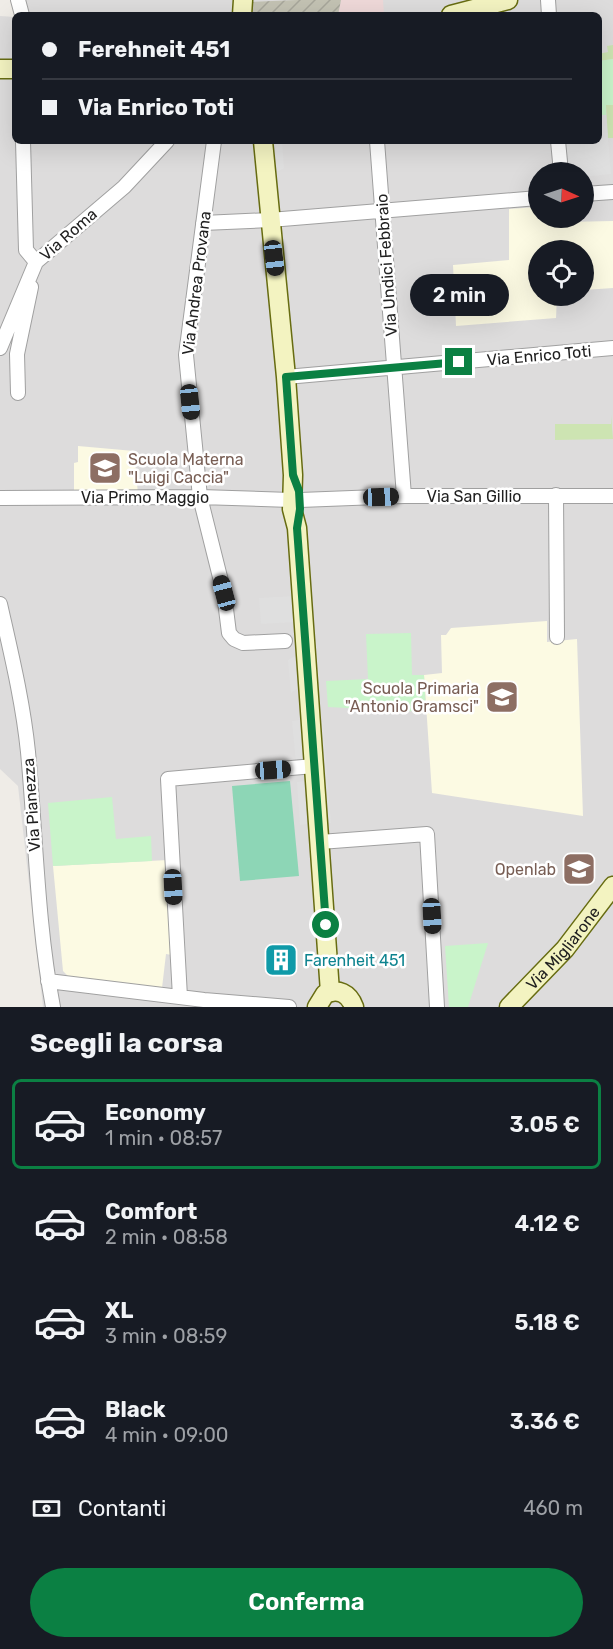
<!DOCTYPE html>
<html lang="it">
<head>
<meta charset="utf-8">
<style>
  :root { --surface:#171b24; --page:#20242c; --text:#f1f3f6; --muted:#9ea1a6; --line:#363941; --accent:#0b8043 }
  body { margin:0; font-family:Rubik,sans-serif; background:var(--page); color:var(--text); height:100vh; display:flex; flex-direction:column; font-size:22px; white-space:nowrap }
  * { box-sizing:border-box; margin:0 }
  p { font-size:20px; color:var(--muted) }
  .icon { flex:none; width:33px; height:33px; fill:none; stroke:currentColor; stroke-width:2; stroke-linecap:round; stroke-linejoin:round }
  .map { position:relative; height:1007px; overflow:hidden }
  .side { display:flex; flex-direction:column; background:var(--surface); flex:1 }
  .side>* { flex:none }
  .hud { position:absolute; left:12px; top:12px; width:590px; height:132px; border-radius:9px; box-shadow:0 6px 24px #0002; display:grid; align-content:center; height:132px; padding:0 30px; background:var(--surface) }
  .needle { width:39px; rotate:93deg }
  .controls { position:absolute; left:528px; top:162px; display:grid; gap:12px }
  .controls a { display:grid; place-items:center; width:66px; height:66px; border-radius:50%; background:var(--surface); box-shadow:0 6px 24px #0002; font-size:30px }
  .end { position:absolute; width:27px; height:27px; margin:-14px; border:8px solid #0b8043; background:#fff; box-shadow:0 0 0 3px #fff }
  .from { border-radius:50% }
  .bubble { position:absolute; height:42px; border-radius:21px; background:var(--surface); box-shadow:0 6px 24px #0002; font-size:20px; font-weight:600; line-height:42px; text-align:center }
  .car { position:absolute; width:18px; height:36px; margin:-18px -9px; border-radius:8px; box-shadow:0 0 4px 2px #0007; background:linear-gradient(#222 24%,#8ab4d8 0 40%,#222 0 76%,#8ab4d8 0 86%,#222 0) }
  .hud b { display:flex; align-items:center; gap:21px; height:57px; font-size:22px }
  .hud b+b { border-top:2px solid var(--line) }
  .hud i { width:15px; height:15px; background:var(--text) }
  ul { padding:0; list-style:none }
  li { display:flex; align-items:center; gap:18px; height:90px; margin:0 12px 9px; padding:0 18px; border:3px solid transparent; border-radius:9px }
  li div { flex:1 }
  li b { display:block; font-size:22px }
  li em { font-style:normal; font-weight:600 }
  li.selected { border-color:var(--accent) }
  li>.icon { width:54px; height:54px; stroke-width:1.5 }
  h2 { padding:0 30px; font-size:27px; line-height:72px }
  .pay { display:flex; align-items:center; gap:15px; height:66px; padding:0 30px; font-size:22px }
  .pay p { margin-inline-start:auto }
  .primary-button { display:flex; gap:12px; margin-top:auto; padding:12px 30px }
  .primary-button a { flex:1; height:69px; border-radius:36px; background:var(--accent); color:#fff; font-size:24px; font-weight:600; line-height:69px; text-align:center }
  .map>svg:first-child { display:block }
  .residential { fill:#dddcdc; fill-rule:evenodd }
  .commercial { fill:#eed8d8 }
  .education { fill:#fcfae3 }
  .construction { fill:url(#construction-furrows) }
  .grass { fill:#cde4b2 }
  .park { fill:#c9f4ca }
  .pitch { fill:#8dd6b6 }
  .parking { fill:#dfdfdf }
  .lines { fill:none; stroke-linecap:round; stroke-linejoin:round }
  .street-casing { stroke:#a0a0a0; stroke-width:16 }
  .secondary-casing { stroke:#676c11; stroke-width:21 }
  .street { stroke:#fff; stroke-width:14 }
  .secondary { stroke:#f3f3c1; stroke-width:18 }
  .route { stroke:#0b8043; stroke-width:8 }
  .labels { text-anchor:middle; stroke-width:5; stroke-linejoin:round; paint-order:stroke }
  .street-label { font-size:16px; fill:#1f1f1f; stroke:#fff }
  .education-label { font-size:16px; fill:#785e54; stroke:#fff; text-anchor:end }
  .culture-label { font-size:16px; fill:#0d838f; stroke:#fff; text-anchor:start }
</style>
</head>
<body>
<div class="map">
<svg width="613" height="1007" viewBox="0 0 613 1007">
  <defs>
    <pattern id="construction-furrows" width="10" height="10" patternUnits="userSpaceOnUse" patternTransform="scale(1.5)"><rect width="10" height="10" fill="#c3c2b3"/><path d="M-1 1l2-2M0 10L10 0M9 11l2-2" fill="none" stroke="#a7a69a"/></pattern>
  </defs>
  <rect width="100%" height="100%" fill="#efece7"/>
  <path class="residential" d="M13 0H613V1007H43L18 786 0 769V16L15 17V141H598V15H16ZM538 172H584V218H538ZM538 250H584V296H538Z"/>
  <path class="commercial" d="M341 0H383L384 15H338Z"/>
  <path class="education" d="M538 207V218H563L565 222 613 221V288L584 290V250H538V296H557L556 318 456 326 453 265 509 260V209Z
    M78 446 134 451 138 494 74 496V463L78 462Z
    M547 621V642L577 639 583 816 432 793 424 675 442 673 441 635H446L451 628Z
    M168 860 172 955 166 954 162 988 69 977 63 971 53 866Z"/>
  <path class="construction" d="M297 0H341L338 15H251V2Z"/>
  <path class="grass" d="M613 45V59L599 61 598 54 608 52 607 46Z
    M606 105H613V138H608Z
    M611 415 613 439 555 440V424H611Z"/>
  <path class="park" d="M613 59V105H606V115H599V61Z
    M411 633 412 675H424L426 712 328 707 326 681 368 679 366 634Z
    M112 797 116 839 151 836 152 861 53 866 48 803Z
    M488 943 468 1007H449L445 946Z"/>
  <path class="pitch" d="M290 781 299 876 240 881 232 786Z"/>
  <path class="parking" d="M599 115H606L611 174 584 177V172H568L566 141H598Z
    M275 141H282L284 168 277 172Z
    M296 596 297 622 261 624 259 598Z
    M306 597H312L320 682 314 683Z
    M297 655 300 687 291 693 288 660Z
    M300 720 303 762 296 763 292 721Z
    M323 722 331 823H324L315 723Z
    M305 781 307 824 300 825 297 782Z"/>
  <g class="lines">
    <g class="street-casing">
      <path id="street" d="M18 0 22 15
        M548 0 549 15
        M23 141 26 250 36 262
        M214 141 186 355 200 497 224 593 229 633 234 639 243 643 285 641
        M377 141 404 496
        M558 141 561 172
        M584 194 613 192
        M203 223 270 220 538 198
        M0 348 36 262 124 187 167 141
        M286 377 613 348
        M18 393 17 354 31 287
        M556 495 557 637
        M0 498 200 497 291 500
        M300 500 404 496H613
        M0 604C11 653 23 702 28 752 36 838 37 923 53 1007
        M320 842 427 834 437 1007
        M48 981 204 1000 289 1007
        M180 997 168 779 314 766"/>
    </g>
    <g class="secondary-casing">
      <g id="secondary">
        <path d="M242 15 243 0"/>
        <path d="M451 15 508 0"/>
        <path d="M0 69H15"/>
        <path d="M263 141 286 377 293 475 292 509 297 528 330 992"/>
        <path d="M317 1007 325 994C338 988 349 993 354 1007"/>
        <path id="s1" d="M509 1007 565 949 613 886"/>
      </g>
    </g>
    <use href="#street" class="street"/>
    <use href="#secondary" class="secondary"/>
  </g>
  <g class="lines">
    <path class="route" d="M326 925 297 528 300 509 299 491 293 475 286 377 459 362"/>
  </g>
  <defs>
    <g id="school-square" transform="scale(1.725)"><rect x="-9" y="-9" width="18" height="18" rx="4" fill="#8d6e63" stroke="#fff"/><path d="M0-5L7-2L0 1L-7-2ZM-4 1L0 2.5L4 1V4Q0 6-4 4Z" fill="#fff"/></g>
    <g id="building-square" transform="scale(1.725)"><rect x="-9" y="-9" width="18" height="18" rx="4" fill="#0f9aa8" stroke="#fff"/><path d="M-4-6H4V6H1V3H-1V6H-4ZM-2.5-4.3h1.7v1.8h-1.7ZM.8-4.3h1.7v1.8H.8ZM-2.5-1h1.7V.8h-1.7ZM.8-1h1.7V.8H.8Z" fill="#fff"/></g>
  </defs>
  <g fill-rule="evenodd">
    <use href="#school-square" x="105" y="468"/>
    <use href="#school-square" x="502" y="697"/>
    <use href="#school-square" x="579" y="869"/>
    <use href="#building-square" x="281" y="960"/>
  </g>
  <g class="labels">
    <g class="street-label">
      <text transform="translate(68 234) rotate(-41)" y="6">Via Roma</text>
      <text transform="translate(386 265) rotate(-94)" y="6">Via Undici Febbraio</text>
      <text transform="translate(196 283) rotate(-83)" y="6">Via Andrea Provana</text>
      <text transform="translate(539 355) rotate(-5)" y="6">Via Enrico Toti</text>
      <text x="474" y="502">Via San Gillio</text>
      <text x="145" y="503">Via Primo Maggio</text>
      <text transform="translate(31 805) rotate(-94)" y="6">Via Pianezza</text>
      <text dy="6" stroke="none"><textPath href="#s1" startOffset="80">Via Migliarone</textPath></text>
    </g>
    <g class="education-label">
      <text x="128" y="465" text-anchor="start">Scuola Materna<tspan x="128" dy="18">"Luigi Caccia"</tspan></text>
      <text x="479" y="694">Scuola Primaria<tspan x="479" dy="18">"Antonio Gramsci"</tspan></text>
      <text x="556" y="875">Openlab</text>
    </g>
    <g class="culture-label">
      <text x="304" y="966">Farenheit 451</text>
    </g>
  </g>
</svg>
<div class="controls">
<a><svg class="needle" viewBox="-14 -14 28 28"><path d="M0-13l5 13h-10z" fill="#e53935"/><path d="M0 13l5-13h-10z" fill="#9ea1a6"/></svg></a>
<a><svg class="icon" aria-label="locate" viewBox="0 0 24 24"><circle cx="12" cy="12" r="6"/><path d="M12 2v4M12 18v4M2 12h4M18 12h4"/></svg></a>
</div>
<i class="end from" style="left:326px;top:925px"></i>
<i class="end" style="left:459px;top:362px"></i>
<div class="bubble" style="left:410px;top:274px;width:99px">2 min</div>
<i class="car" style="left:274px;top:258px;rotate:173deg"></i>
<i class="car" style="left:190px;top:402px;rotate:174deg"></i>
<i class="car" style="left:381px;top:497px;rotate:88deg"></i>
<i class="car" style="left:224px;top:593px;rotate:345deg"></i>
<i class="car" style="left:273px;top:770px;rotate:86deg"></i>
<i class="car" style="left:173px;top:887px;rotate:177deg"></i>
<i class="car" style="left:432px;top:916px;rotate:177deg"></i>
<div class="hud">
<b><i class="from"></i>Ferehneit 451</b>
<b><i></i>Via Enrico Toti</b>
</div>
</div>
<section class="side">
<h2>Scegli la corsa</h2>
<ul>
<li class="selected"><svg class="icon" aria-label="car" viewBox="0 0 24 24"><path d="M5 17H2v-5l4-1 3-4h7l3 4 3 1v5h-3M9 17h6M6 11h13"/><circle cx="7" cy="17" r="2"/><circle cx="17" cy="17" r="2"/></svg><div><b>Economy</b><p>1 min · 08:57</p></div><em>3.05 €</em></li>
<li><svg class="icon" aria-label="car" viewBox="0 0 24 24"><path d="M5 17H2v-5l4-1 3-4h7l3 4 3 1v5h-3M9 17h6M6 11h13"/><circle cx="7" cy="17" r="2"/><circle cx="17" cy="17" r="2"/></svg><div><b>Comfort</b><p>2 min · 08:58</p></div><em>4.12 €</em></li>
<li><svg class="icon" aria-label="car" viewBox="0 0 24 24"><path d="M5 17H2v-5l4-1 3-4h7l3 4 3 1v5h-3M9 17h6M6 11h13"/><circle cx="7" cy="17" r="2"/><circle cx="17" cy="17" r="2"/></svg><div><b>XL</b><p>3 min · 08:59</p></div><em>5.18 €</em></li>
<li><svg class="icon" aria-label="car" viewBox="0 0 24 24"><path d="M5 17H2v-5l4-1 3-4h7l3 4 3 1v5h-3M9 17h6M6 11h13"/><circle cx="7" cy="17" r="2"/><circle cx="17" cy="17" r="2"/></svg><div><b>Black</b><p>4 min · 09:00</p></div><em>3.36 €</em></li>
</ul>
<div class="pay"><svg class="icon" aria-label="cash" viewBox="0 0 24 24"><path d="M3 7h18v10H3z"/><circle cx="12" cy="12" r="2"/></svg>Contanti<p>460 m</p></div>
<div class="primary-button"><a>Conferma</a></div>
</section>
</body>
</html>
